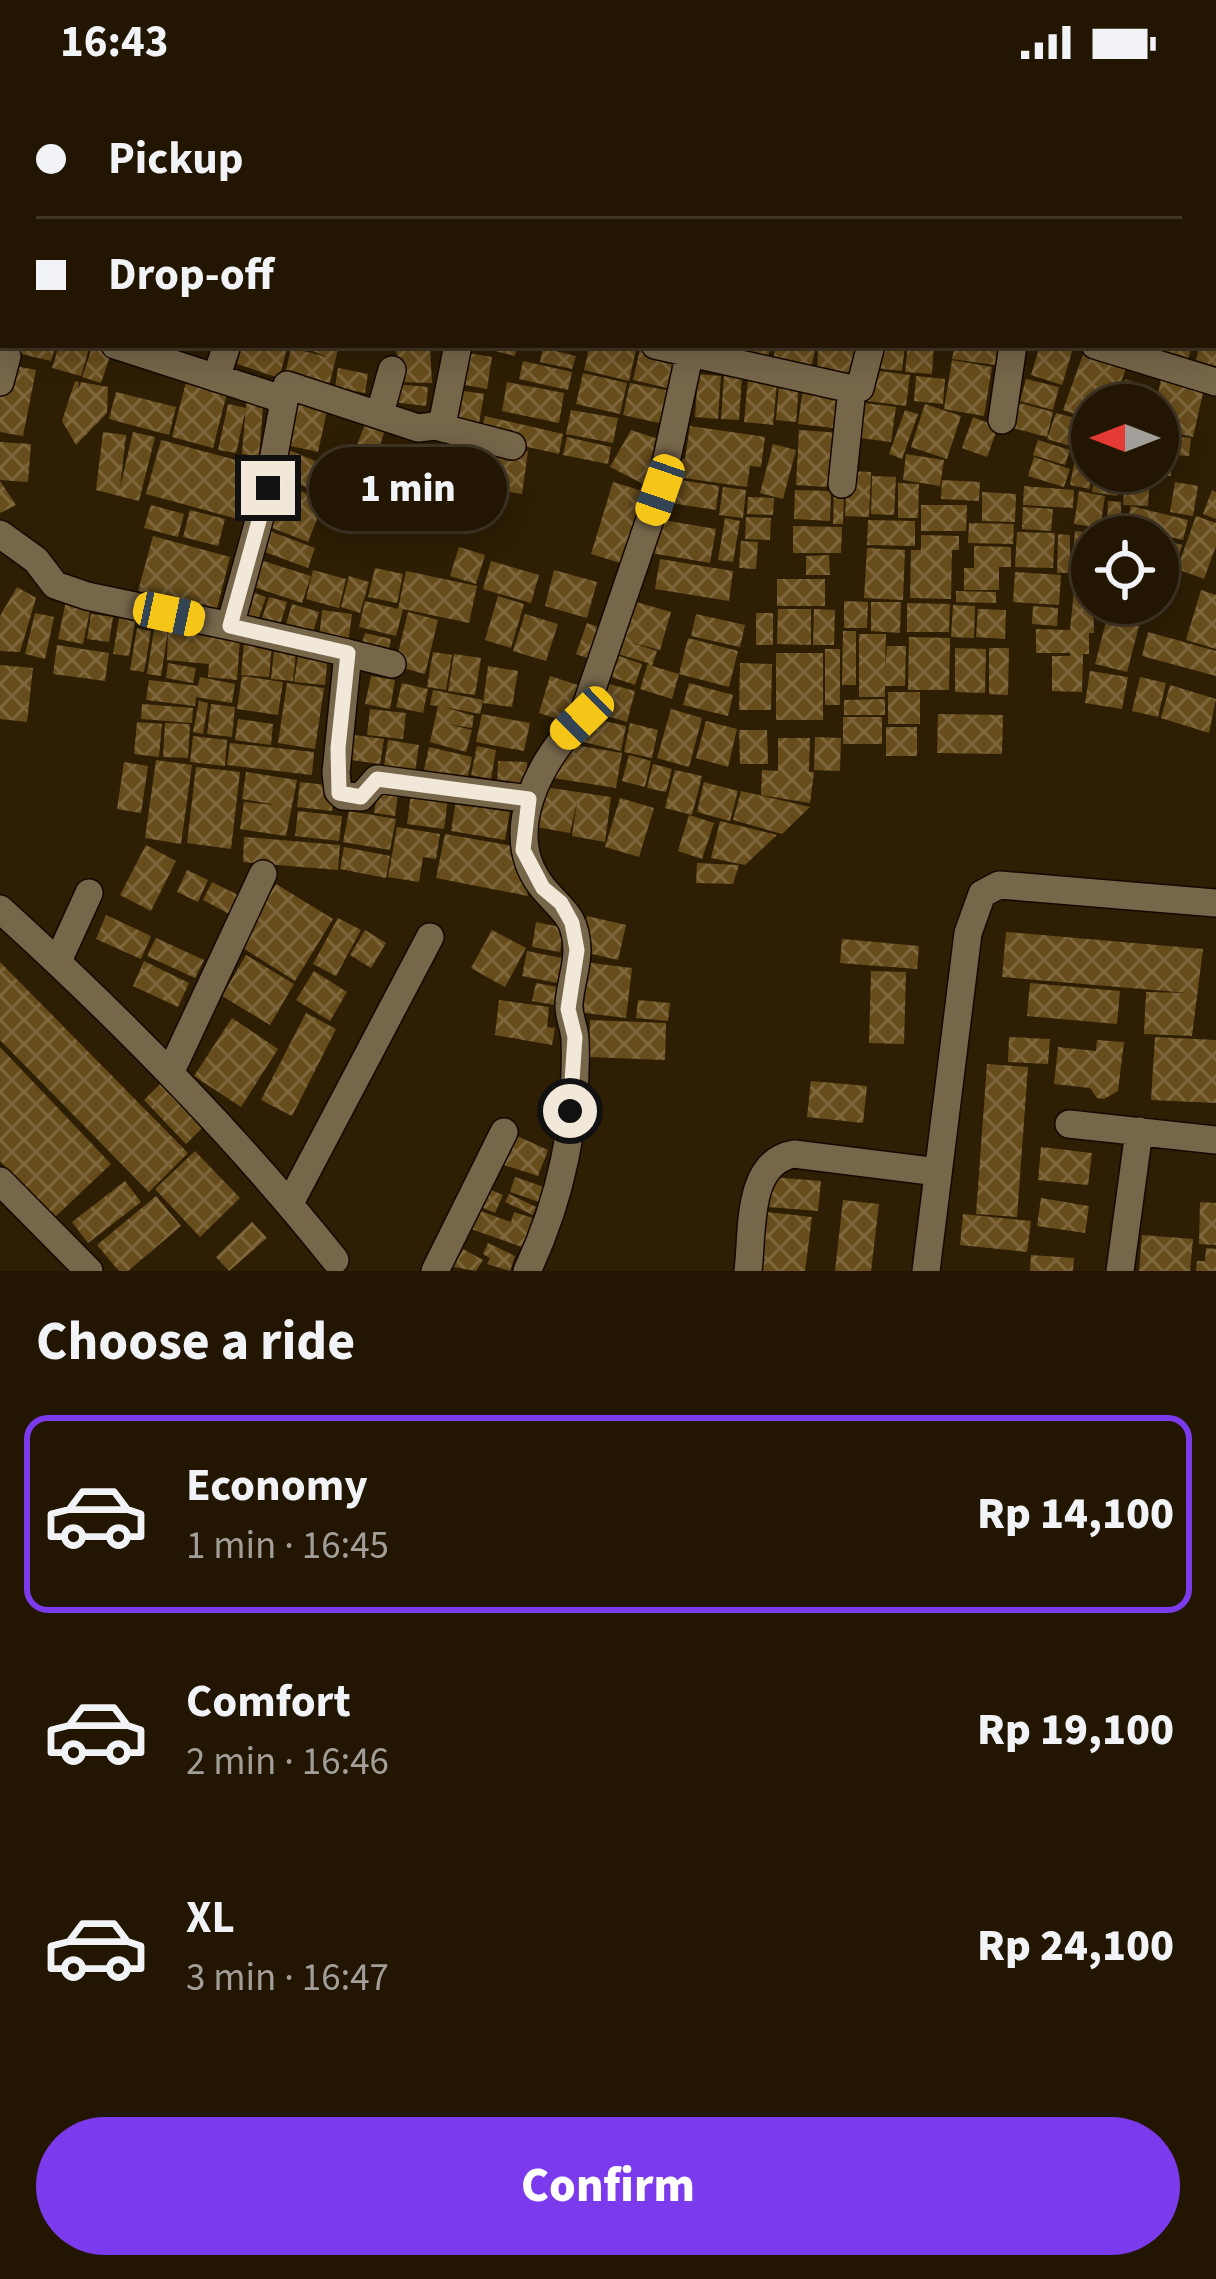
<!DOCTYPE html>
<html lang="en">
<head>
<meta charset="utf-8">
<style>
  :root { --surface:#221603; --page:#2a1f0d; --text:#f1f3f6; --muted:#a29f9a; --line:#3f3525; --accent:#7c3aed }
  body { margin:0; font-family:"Source Sans 3",sans-serif; background:var(--page); color:var(--text); height:100vh; display:flex; flex-direction:column; font-size:45px; white-space:nowrap }
  * { box-sizing:border-box; margin:0 }
  p { font-size:39px; color:var(--muted) }
  .icon { flex:none; width:66px; height:66px; fill:none; stroke:currentColor; stroke-width:2; stroke-linecap:round; stroke-linejoin:round }
  .map { position:relative; height:1187px; overflow:hidden }
  .details { display:flex; flex-direction:column; background:var(--surface); flex:1 }
  .details>* { flex:none }
  .top-card { position:absolute; left:0px; top:0px; width:1218px; height:264px; box-shadow:0 6px 30px #0003,0 0 0 3px var(--line); display:grid; align-content:center; height:264px; padding:0 36px; background:var(--surface) }
  .needle { width:78px; rotate:270deg }
  .buttons { position:absolute; left:1071px; top:300px; display:grid; gap:24px }
  .buttons a { display:grid; place-items:center; width:108px; height:108px; border-radius:50%; background:var(--surface); box-shadow:0 6px 30px #0003,0 0 0 3px var(--line); font-size:60px }
  .end { position:absolute; width:54px; height:54px; margin:-27px; border:15px solid #f1e8d9; background:#111; box-shadow:0 0 0 6px #111 }
  .from { border-radius:50% }
  .bubble { position:absolute; height:84px; border-radius:42px; background:var(--surface); box-shadow:0 6px 30px #0003,0 0 0 3px var(--line); font-size:39px; font-weight:800; line-height:84px; text-align:center }
  .car { position:absolute; width:36px; height:72px; margin:-36px -18px; border-radius:15px; box-shadow:0 0 9px 3px #0007; background:linear-gradient(#f5c518 24%,#345 0 40%,#f5c518 0 76%,#345 0 86%,#f5c518 0) }
  .top-card b { display:flex; align-items:center; gap:42px; height:114px; font-size:45px }
  .top-card b+b { border-top:3px solid var(--line) }
  .top-card i { width:30px; height:30px; background:var(--text) }
  ul { padding:0; list-style:none }
  li { display:flex; align-items:center; gap:36px; height:198px; margin:0 24px 18px; padding:0 12px; border:6px solid transparent; border-radius:24px }
  li div { flex:1 }
  li b { display:block; font-size:45px }
  li em { font-style:normal; font-weight:800 }
  li.on { border-color:var(--accent) }
  li>.icon { width:108px; height:108px; stroke-width:1.5 }
  h2 { padding:0 36px; font-size:54px; line-height:144px }
  .cta { display:flex; gap:24px; margin-top:auto; padding:24px 36px }
  .cta a { flex:1; height:138px; border-radius:72px; background:var(--accent); color:#fff; font-size:48px; font-weight:800; line-height:138px; text-align:center }
  .status { display:flex; justify-content:space-between; align-items:center; height:84px; padding:0 60px; background:var(--surface); direction:ltr }
  .status svg { height:33px; fill:currentColor }
  .map>svg:first-child { display:block }
  .building { fill:url(#building-cross-hatch) }
  .lines { fill:none; stroke-linecap:round; stroke-linejoin:round }
  .minor-casing { stroke:#140800; stroke-width:30 }
  .minor { stroke:#76664a; stroke-width:27 }
  .route { stroke:#f1e8d9; stroke-width:15 }
</style>
</head>
<body>
<div class="status"><b>16:43</b><svg viewBox="0 0 49 12"><path d="M0 12V9h3v3zM5 12V6h3v6zM10 12V3h3v9zM15 12V0h3v12zM26 1h20v11H26zM47 4h2v5h-2z"/></svg></div>
<div class="map">
<svg width="1216" height="1187" viewBox="0 0 1216 1187">
  <defs>
    <pattern id="building-cross-hatch" width="8" height="8" patternUnits="userSpaceOnUse" patternTransform="scale(3)"><rect width="8" height="8" fill="#684d1c"/><path d="M0 0l8 8M0 8l8-8" fill="none" stroke="#7e673c"/></pattern>
  </defs>
  <rect width="100%" height="100%" fill="#2d1e04"/>
  <path class="building" d="M0 261H56L51 277 0 265Z
    M59 261H90L81 292 52 284Z
    M93 261 113 263 101 299 82 293Z
    M242 261 287 265 279 294 237 280Z
    M297 261H339L329 302 285 291 291 264 328 273Z
    M396 261H430L432 299 399 298Z
    M471 261H517L515 272Z
    M590 261H637L629 297 584 286Z
    M641 261 684 270 676 306 633 296Z
    M734 261H771L767 276 732 268Z
    M776 261 816 262 810 289 772 281Z
    M878 261H905L902 287 875 284Z
    M908 261H934L932 290 905 288Z
    M955 261H998L995 281 952 275Z
    M1040 261H1074L1062 301 1031 291Z
    M1163 261 1191 265 1187 279 1160 272Z
    M1200 261H1216V285L1195 279Z
    M818 263 860 264 859 295 817 293Z
    M543 264 576 272 572 285 540 278Z
    M461 268 492 273 487 305 455 299Z
    M1084 268 1126 284 1113 321H1092V336L1063 326Z
    M952 276 992 283 984 332 944 325Z
    M523 277 572 288 568 306 519 295Z
    M6 280 36 286 23 352 0 348V314Z
    M338 284 368 290 365 309 335 303Z
    M872 286 910 291 906 322 868 317Z
    M583 289 627 299 620 330 576 320Z
    M698 290 721 292 718 335 695 333Z
    M1162 290 1205 300 1193 353 1158 345 1156 321Z
    M724 291 742 293 739 336 721 335Z
    M916 292 945 295 943 320 914 317Z
    M187 294 228 305 213 364 172 353Z
    M1026 295 1059 303 1053 326 1020 317Z
    M1125 295 1152 304 1146 321H1116Z
    M748 296 777 299 773 341 744 338Z
    M75 297 79 298 78 306 81 298 108 303 107 329 76 361 62 337Z
    M507 298 564 309 559 339 502 327Z
    M630 299 675 308 668 341 623 331Z
    M394 300 428 303 426 322 392 318Z
    M779 301 799 302 796 338 776 336Z
    M803 304 847 310 842 345 798 340Z
    M451 305 484 310 478 345 445 340Z
    M116 308 176 323 169 351 109 335Z
    M247 309 264 310 259 372 242 370Z
    M288 312 328 322 318 368 277 359Z
    M856 318 896 323 891 358 852 353Z
    M1019 319 1053 328 1047 353 1013 344Z
    M228 320 246 324 236 369 218 366Z
    M925 320 961 332 947 375 911 363Z
    M571 326 618 334 613 359 566 350Z
    M905 326 918 330 902 375 889 370Z
    M369 329 389 336 367 396 347 388Z
    M1056 329 1079 335 1070 362 1047 355Z
    M485 332 563 350 559 370 480 352Z
    M973 333 998 343 987 373 962 364Z
    M1084 341 1092 343V364L1078 360Z
    M690 342 765 353 761 383 750 382 747 403 670 392 672 373 685 375Z
    M631 346 667 358 653 405 610 383Z
    M799 346 842 349 840 404 796 401Z
    M103 348 126 351 120 404 133 348 155 353 139 417 96 406Z
    M1158 351 1191 354 1189 372 1158 370Z
    M443 353 497 362 491 398 437 390Z
    M567 353 611 363 608 380 563 371Z
    M161 356 259 382 245 437 146 410Z
    M1038 356 1070 366 1065 381 1033 371Z
    M0 358 31 360 28 398 0 396Z
    M773 360 796 366 783 415 760 409Z
    M281 363 333 384 322 410 271 388Z
    M499 363 528 367 522 410 492 405Z
    M1077 364 1092 367 1090 405 1070 401Z
    M906 370 944 376 940 402 903 396Z
    M1158 372H1171V392H1151V387H1158Z
    M1034 373 1070 385 1064 403 1028 392Z
    M847 387 871 388 869 433 845 432Z
    M1095 387H1121L1117 412 1092 408Z
    M1125 388 1150 390 1148 422 1123 421Z
    M872 392 896 393 894 431 871 430Z
    M668 394 719 402 716 426 664 418Z
    M942 396 980 398 979 417 941 415Z
    M0 397 16 421 0 429Z
    M279 398 324 417 308 458 262 440Z
    M613 398 652 410 630 482 591 470Z
    M1175 398 1198 402 1193 432 1170 428Z
    M898 399 919 400 918 434H898Z
    M1024 402 1074 406 1073 424 1023 421Z
    M723 403 746 406 743 434 719 431Z
    M795 406 831 407 830 437 794 435Z
    M1212 406 1216 408V435L1203 430Z
    M834 407H844L843 440H833Z
    M1079 407 1105 412 1100 444 1074 440Z
    M982 408 1016 410 1015 438 982 437Z
    M748 413 774 414 773 431 747 430Z
    M1108 417 1121 418V446L1107 445Z
    M151 421 184 430 178 453 144 444Z
    M921 421H967L966 447H921Z
    M1131 422 1188 436 1183 456 1126 442Z
    M1023 423 1053 425 1051 447 1022 445V440L1027 441 1022 439Z
    M190 426 225 435 218 462 183 453Z
    M1196 432 1216 439V462L1204 495 1177 485Z
    M746 433 771 434 770 456 745 455Z
    M725 434 740 437 733 478 718 476Z
    M657 435 716 445 710 479 651 469Z
    M868 436 915 437V462L867 461Z
    M969 439 1014 440 1013 460 968 459Z
    M793 442 842 443 841 469H793Z
    M261 444 315 464 308 484 254 464Z
    M1075 447 1097 449V453H1092V482L1072 480Z
    M1017 448 1055 449 1053 484 1015 483Z
    M1058 450 1070 451V489H1057Z
    M921 451 959 452V466H952L951 515 910 514 911 466H921Z
    M153 452 230 473 216 528 138 507Z
    M1158 454 1182 461 1174 490 1158 485Z
    M741 457 758 458 756 485 739 484Z
    M974 462 1011 463V483H999V506H964V484H974Z
    M459 463 485 471 476 500 450 492Z
    M867 464 905 466 903 516 864 514Z
    M829 471 830 491H806V472Z
    M254 474 311 492 302 519 245 500Z
    M660 475 733 487 729 517 655 505Z
    M491 477 539 491 531 519 483 505Z
    M375 484 403 490 397 519 368 513Z
    M313 486 346 495 339 524 306 515Z
    M554 486 597 498 587 534 545 522Z
    M406 487 477 502 469 539 403 525 396 552 359 543 365 517 398 525Z
    M1076 487H1092L1094 549H1089V570H1083L1082 608 1052 607V572H1070V569H1036V545L1070 546Z
    M1015 488 1061 491 1059 521 1013 518Z
    M349 492 369 498 360 529 341 523Z
    M777 495H825V522H777Z
    M17 503 36 514 20 568 0 567V532Z
    M246 506 266 513 255 544 235 537Z
    M1201 506 1216 511V565L1186 556Z
    M956 507 996 508V519L956 518Z
    M498 512 524 520 511 564 485 556Z
    M269 513 287 518 279 544 260 540Z
    M629 516 671 528 660 566 630 558 657 567 652 582 679 590 672 615 640 605 648 579 611 568Z
    M66 517 91 522 83 560 58 555Z
    M844 517 868 518 867 544H844Z
    M871 518H901L900 549 871 547Z
    M907 519 950 520 949 548H907Z
    M292 520 319 528 311 555 284 547Z
    M953 521 975 522 974 554 951 553Z
    M1033 522 1058 524 1057 542 1032 540Z
    M778 525H811V561L777 560Z
    M814 525 835 526 834 561H813Z
    M978 525 1006 526 1005 555 976 553Z
    M322 526 352 530 348 559 319 555Z
    M408 528 438 536 425 590 395 582Z
    M35 529 54 533 45 575 25 570Z
    M120 529 136 532 129 572 113 570Z
    M756 529H773V561H756Z
    M91 530 113 533 109 558 87 555Z
    M525 530 558 540 546 577 513 567Z
    M696 530 745 541 740 563 691 552Z
    M1107 534 1139 542 1127 588 1095 580Z
    M155 539 211 542 210 553 240 555 237 596 208 593 209 580 167 576 168 547 161 592 147 590Z
    M587 539 609 547 598 578 576 570Z
    M137 544 151 547 144 588 130 586Z
    M843 547H856V601H842Z
    M1148 548 1216 567V592L1142 572Z
    M365 549 391 555 388 569 361 563Z
    M859 550H886L885 587 887 562H906L905 602H885V613H859Z
    M909 553 950 554 949 606H908Z
    M688 554 738 567 729 603 679 590Z
    M275 557 297 560 293 597 271 595Z
    M244 558 272 561 269 593 241 591Z
    M57 561 109 569 105 597 53 590Z
    M955 564 986 565 985 609 955 608Z
    M989 564H1009L1008 611 989 610Z
    M299 565 328 569 325 601 294 598Z
    M825 565H840V621H825Z
    M433 568 452 571 446 606 427 603Z
    M610 569 642 580 635 601 603 590Z
    M776 569H823V636H776Z
    M454 570 481 574 475 611 448 607Z
    M168 579 196 584 193 599 166 594Z
    M740 579 772 580 771 626H739Z
    M0 581 33 584 27 638 0 635Z
    M488 582 518 587 512 623 483 619Z
    M1090 587 1128 593 1122 625 1085 619Z
    M242 592 283 598 278 631 237 625Z
    M371 592 395 596 390 625 365 620Z
    M550 592 584 603 573 640 539 629Z
    M200 593 235 600 232 619 196 613 195 622 146 616 149 596 198 602Z
    M1140 593 1166 599 1158 633 1132 627Z
    M602 598 635 607 627 638 594 628Z
    M287 599 324 604 315 665 278 659Z
    M402 599 428 605 423 629 396 623Z
    M689 599 733 611 728 632 683 621Z
    M1170 601 1216 615 1209 649 1161 634Z
    M433 606 483 616 480 630 444 623 474 632 472 644 447 640 472 646 466 668 430 658 438 622 430 621Z
    M888 608H920V640H888Z
    M885 615V631H844V616Z
    M199 617 208 619 203 650 193 648Z
    M142 620 193 624 192 639 141 635Z
    M211 620 235 623 232 653 207 650Z
    M370 625 406 629 403 655 367 651Z
    M671 625 702 634 689 683 657 674Z
    M482 630 530 639 524 667 476 658Z
    M938 630 1003 631 1002 670 937 669Z
    M587 633 626 642 621 667 571 655Z
    M843 633H882V660H843Z
    M238 635 273 640 271 661 235 656Z
    M706 637 737 645 728 683 696 674Z
    M137 638 162 640 159 673 134 670Z
    M165 639 190 640 188 674 163 673Z
    M630 639 658 646 652 674 624 668Z
    M886 643H917V672H886Z
    M739 646H767L768 680H740Z
    M354 651 384 655 380 680 351 676Z
    M193 652 227 656 225 682 190 678Z
    M815 653 841 654 840 687 814 686Z
    M778 654H810L809 688H814L810 719 761 711 762 686 778 687Z
    M388 656 419 661 415 688 384 682Z
    M230 659 314 668 312 691 227 681Z
    M562 659 622 669 616 704 553 694Z
    M477 662 496 666 491 695 471 691Z
    M429 663 472 673 467 696 424 686Z
    M629 671 651 677 645 703 622 697Z
    M156 676 192 681 181 760 145 754Z
    M498 677 527 678V701H497Z
    M124 678 148 682 141 729 117 725Z
    M653 680 672 685 666 708 647 704Z
    M196 683 240 688 231 765 187 759Z
    M675 686 702 692 692 731 665 724Z
    M246 688 297 696 286 752 240 745 244 718 276 721 242 715Z
    M300 698 335 702 332 727 297 723Z
    M704 698 738 707 730 737 697 728Z
    M379 700 399 703 395 732 374 729Z
    M538 702 611 713 605 758 572 752 577 718 570 749 531 742Z
    M741 707 763 712 810 723 782 750 733 736Z
    M411 710 448 714 444 745 407 740Z
    M457 711 511 720 505 756 451 747Z
    M620 714 654 724 639 773 605 763Z
    M298 727 342 732 339 757 295 752Z
    M349 727 396 735 390 766 343 758Z
    M689 731 714 739 702 775 678 767Z
    M720 737 777 751 745 781 711 774Z
    M397 743 440 750 436 775 423 773 419 798 388 793Z
    M445 750 518 763 528 812 436 794Z
    M244 753 340 761 338 786 243 778Z
    M146 761 176 777 151 827 120 811Z
    M344 763 390 772 386 794 340 785Z
    M697 779 739 781 733 800 696 799Z
    M187 786 208 796 198 818 177 808Z
    M212 798 240 812 231 831 203 816Z
    M276 800 333 835 295 897 238 861Z
    M106 831 151 852 141 875 96 855Z
    M587 832 626 841 618 876 579 867Z
    M338 834 361 846 336 892 313 880Z
    M536 838 564 844 560 868 532 863Z
    M365 846 386 859 371 884 350 871Z
    M492 846 526 864 505 903 471 884Z
    M1006 848 1203 865 1192 952 1144 950 1146 908 1189 909 1002 893Z
    M156 854 204 876 195 894 147 872Z
    M842 855 919 862 917 885 840 879Z
    M527 867 567 875 562 900 522 892Z
    M246 871 294 900 270 941 222 912Z
    M144 877 189 899 178 923 133 902Z
    M576 877 632 884 626 934 569 927Z
    M0 878 188 1069 149 1108 0 956Z
    M314 887 347 908 330 937 296 916Z
    M871 887 906 888 904 960 869 959Z
    M536 899 563 904 560 922 532 917Z
    M1030 899 1120 907 1117 940 1027 932Z
    M499 916 549 923 547 943 555 944 552 961 495 951Z
    M638 916 670 919 668 937 636 934Z
    M306 929 336 945 292 1032 261 1016Z
    M232 934 278 965 241 1023 194 992Z
    M590 936 666 939 665 976 589 973Z
    M1009 953 1050 955 1048 980 1008 978Z
    M1155 953 1216 956V1019L1151 1016Z
    M1097 956 1124 958 1118 1007 1104 1015 1097 1014 1090 1004 1054 1000 1058 963 1096 967Z
    M0 963 111 1080 54 1134 0 1077Z
    M987 980 1028 983 1017 1133 976 1130Z
    M811 997 867 1002 863 1039 807 1033Z
    M161 999 203 1043 186 1060 144 1016Z
    M515 1051 548 1066 538 1092 504 1081Z
    M1041 1063 1092 1069 1088 1101 1038 1096Z
    M195 1067 240 1114 200 1153 155 1105Z
    M515 1093 544 1103 539 1118 510 1108Z
    M771 1093 821 1097 818 1127 768 1123Z
    M125 1097 141 1118 88 1159 72 1138Z
    M489 1105 503 1111 495 1129 481 1123Z
    M509 1110 536 1123 533 1131 505 1118Z
    M156 1112 181 1142 128 1187H119L97 1161Z
    M1041 1114 1089 1122 1085 1149 1037 1142Z
    M843 1116 879 1120 871 1187H835Z
    M1200 1118 1216 1119V1161L1199 1160Z
    M478 1126 511 1138 514 1128 533 1134 522 1163 471 1145Z
    M767 1128 812 1133 805 1187H761Z
    M963 1130 1031 1137 1027 1168 960 1161Z
    M252 1138 267 1154 229 1187 216 1173Z
    M1142 1151 1193 1155 1190 1187H1139Z
    M488 1159 515 1172 510 1187 487 1180 490 1174 483 1170Z
    M1206 1164 1216 1165V1187H1196L1197 1177H1205Z
    M463 1165 483 1176 476 1187 453 1183Z
    M1031 1171 1074 1174 1073 1187H1030Z"/>
  <g class="lines">
    <g class="minor-casing">
      <path id="minor" d="M931 0V3
        M1025 0 1026 3
        M478 3 479 0
        M667 3 668 0
        M0 105H3
        M1215 169H1216
        M115 261 282 315
        M655 261 852 305 860 304 871 261
        M1095 261 1216 298
        M216 294 227 261
        M0 298 7 272
        M380 329 392 286
        M1002 336 1013 261
        M435 342 512 362
        M842 400 852 305
        M0 450 36 476 55 501 87 512 230 542 268 404 287 301 418 344 435 342 443 336 458 261
        M230 542 348 569 336 689 338 707 343 712 361 713 377 695 529 715
        M348 569 392 580
        M0 825C120 934 234 1049 335 1176
        M58 877 89 809
        M171 987 263 790
        M1069 1040 1216 1056
        M0 1097 89 1187
        M290 1119 430 853
        M435 1187 504 1048
        M527 1187C561 1116 578 1035 575 956 575 944 568 932 569 920 570 902 577 884 577 866 576 831 562 827 543 804 499 750 540 675 582 634L660 406 690 268
        M748 1187C753 1147 746 1078 794 1070L938 1088
        M926 1187 968 849 982 810 999 801 1216 819
        M1120 1187 1139 1047"/>
    </g>
    <use href="#minor" class="minor"/>
  </g>
  <g class="lines">
    <path class="route" d="M268 404 230 542 348 569 338 664 339 709 361 713 377 695 529 715 523 766 543 804 561 819 572 839 577 866 568 925 575 953 570 1027"/>
  </g>
</svg>
<div class="buttons">
<a><svg class="needle" viewBox="-14 -14 28 28"><path d="M0-13l5 13h-10z" fill="#e53935"/><path d="M0 13l5-13h-10z" fill="#a29f9a"/></svg></a>
<a><svg class="icon" aria-label="locate" viewBox="0 0 24 24"><circle cx="12" cy="12" r="6"/><path d="M12 2v4M12 18v4M2 12h4M18 12h4"/></svg></a>
</div>
<i class="end from" style="left:570px;top:1027px"></i>
<i class="end" style="left:268px;top:404px"></i>
<div class="bubble" style="left:309px;top:363px;width:198px">1 min</div>
<i class="car" style="left:660px;top:406px;rotate:199deg"></i>
<i class="car" style="left:169px;top:530px;rotate:102deg"></i>
<i class="car" style="left:582px;top:634px;rotate:226deg"></i>
<div class="top-card">
<b><i class="from"></i>Pickup</b>
<b><i></i>Drop-off</b>
</div>
</div>
<section class="details">
<h2>Choose a ride</h2>
<ul>
<li class="on"><svg class="icon" aria-label="car" viewBox="0 0 24 24"><path d="M5 17H2v-5l4-1 3-4h7l3 4 3 1v5h-3M9 17h6M6 11h13"/><circle cx="7" cy="17" r="2"/><circle cx="17" cy="17" r="2"/></svg><div><b>Economy</b><p>1 min · 16:45</p></div><em>Rp 14,100</em></li>
<li><svg class="icon" aria-label="car" viewBox="0 0 24 24"><path d="M5 17H2v-5l4-1 3-4h7l3 4 3 1v5h-3M9 17h6M6 11h13"/><circle cx="7" cy="17" r="2"/><circle cx="17" cy="17" r="2"/></svg><div><b>Comfort</b><p>2 min · 16:46</p></div><em>Rp 19,100</em></li>
<li><svg class="icon" aria-label="car" viewBox="0 0 24 24"><path d="M5 17H2v-5l4-1 3-4h7l3 4 3 1v5h-3M9 17h6M6 11h13"/><circle cx="7" cy="17" r="2"/><circle cx="17" cy="17" r="2"/></svg><div><b>XL</b><p>3 min · 16:47</p></div><em>Rp 24,100</em></li>
</ul>
<div class="cta"><a>Confirm</a></div>
</section>
</body>
</html>
